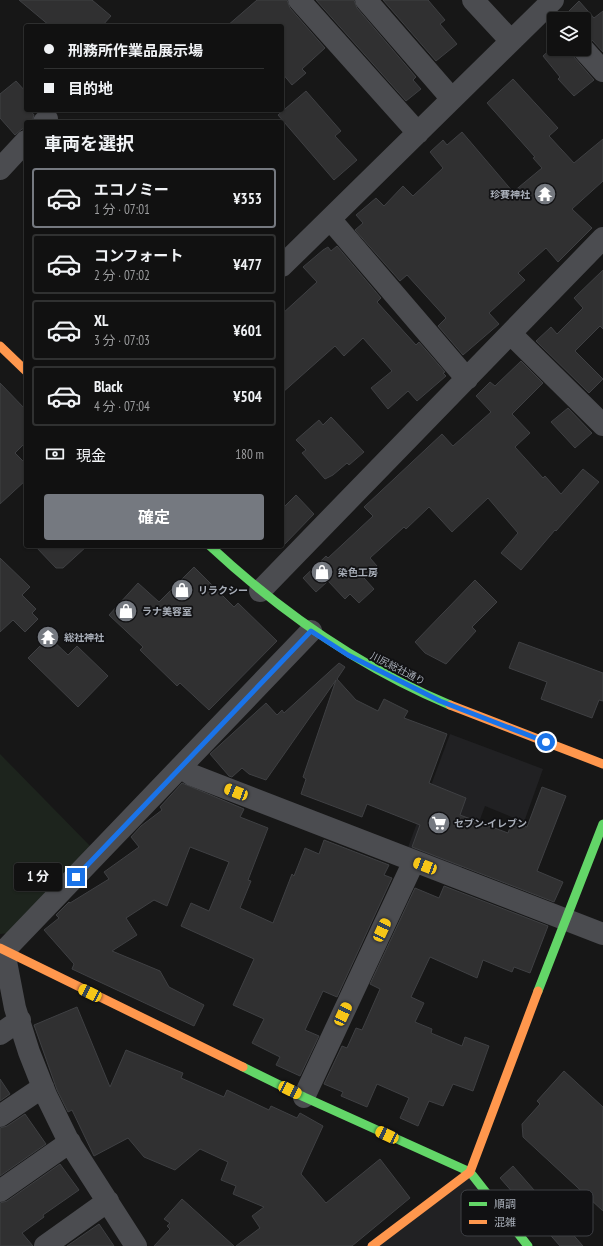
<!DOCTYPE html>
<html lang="ja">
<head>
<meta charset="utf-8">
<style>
  :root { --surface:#111; --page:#1a1a1a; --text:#f1f3f6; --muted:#9c9d9f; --line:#303131; --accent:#757980 }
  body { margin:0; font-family:"PT Sans Narrow","Noto Sans JP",sans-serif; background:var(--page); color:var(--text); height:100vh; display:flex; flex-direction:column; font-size:15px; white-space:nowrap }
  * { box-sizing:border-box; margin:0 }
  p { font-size:13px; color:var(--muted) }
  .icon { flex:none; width:22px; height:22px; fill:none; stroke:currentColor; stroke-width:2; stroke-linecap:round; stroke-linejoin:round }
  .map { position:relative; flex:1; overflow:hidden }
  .details { position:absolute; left:24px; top:120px; width:260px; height:428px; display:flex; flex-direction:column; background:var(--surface); border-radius:4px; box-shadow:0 1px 3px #0004,0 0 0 1px var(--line) }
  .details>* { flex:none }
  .guide { position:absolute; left:24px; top:24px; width:260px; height:88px; border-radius:4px; box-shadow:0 1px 3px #0004,0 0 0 1px var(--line); display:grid; align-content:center; height:88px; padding:0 20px; background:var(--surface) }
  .buttons { position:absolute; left:547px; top:12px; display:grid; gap:8px }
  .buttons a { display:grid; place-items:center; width:44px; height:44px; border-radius:4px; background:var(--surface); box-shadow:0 1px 3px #0004,0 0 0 1px var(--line); font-size:20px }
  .end { position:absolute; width:18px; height:18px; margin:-9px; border:5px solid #1a73e8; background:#fff; box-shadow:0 0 0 2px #fff }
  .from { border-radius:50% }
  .bubble { position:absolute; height:28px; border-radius:4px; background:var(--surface); box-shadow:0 1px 3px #0004,0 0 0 1px var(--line); font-size:13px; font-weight:700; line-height:28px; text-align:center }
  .car { position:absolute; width:12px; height:24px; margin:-12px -6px; border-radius:5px; box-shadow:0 0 3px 1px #0007; background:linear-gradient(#f5c518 24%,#345 0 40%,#f5c518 0 76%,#345 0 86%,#f5c518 0) }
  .guide b { display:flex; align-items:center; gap:14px; height:38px; font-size:15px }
  .guide b+b { border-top:1px solid var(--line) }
  .guide i { width:10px; height:10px; background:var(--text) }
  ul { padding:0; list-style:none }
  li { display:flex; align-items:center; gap:12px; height:60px; margin:0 8px 6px; padding:0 12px; border:2px solid var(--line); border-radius:4px }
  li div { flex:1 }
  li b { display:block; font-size:15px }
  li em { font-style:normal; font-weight:700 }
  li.current { border-color:var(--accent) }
  li>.icon { width:36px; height:36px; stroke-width:1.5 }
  h2 { padding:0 20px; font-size:18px; line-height:48px }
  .pay { display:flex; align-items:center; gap:10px; height:44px; padding:0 20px; font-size:15px }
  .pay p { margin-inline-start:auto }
  .primary-button { display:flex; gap:8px; margin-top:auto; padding:8px 20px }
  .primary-button a { flex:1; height:46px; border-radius:4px; background:var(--accent); color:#fff; font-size:16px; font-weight:700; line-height:46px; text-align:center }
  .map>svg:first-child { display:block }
  .built { fill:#212123 }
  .green { fill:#1d241d }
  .building { fill:#303031; stroke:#3f4043 }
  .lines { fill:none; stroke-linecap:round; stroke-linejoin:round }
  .street { stroke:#4b4c50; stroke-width:22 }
  .fast { stroke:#63d668; stroke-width:9 }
  .slow { stroke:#ff974d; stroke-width:9 }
  .route { stroke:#1a73e8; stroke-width:5 }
  .labels { text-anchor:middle; stroke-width:3.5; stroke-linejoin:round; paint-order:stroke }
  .poi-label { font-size:10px; font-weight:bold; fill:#a8aeb8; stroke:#111113; text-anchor:start }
  .street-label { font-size:10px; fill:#a8aeb8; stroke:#111113 }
  .key { fill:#111113; stroke:#3e4045; stroke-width:1 }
  .key-label { font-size:11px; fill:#a8aeb8 }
</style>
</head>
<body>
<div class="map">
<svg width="603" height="1246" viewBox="0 0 603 1246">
  <rect width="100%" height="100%" fill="#171717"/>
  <path class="built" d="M450 734 543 769 524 822 485 806 461 870 407 850Z
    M470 1172 528 1246H372Z"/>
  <path class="green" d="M0 754 92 848 11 933 0 934Z"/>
  <path class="building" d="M19 0H92L111 16 102 26H50Z
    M257 0H287L290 8 325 48 302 69 306 73 292 85 282 73V26H227Z
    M316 0H354L357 8 416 77 413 80 421 89 406 101Z
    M383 0H428L445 20 440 24 457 44 436 61Z
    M579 1 594 18 603 11V52L592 40 584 37V19H570L566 14Z
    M554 46V49H571L574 57 594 80 574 96 558 79 560 77 543 56Z
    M513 79 558 128 549 136 574 163 603 139V181L572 209 592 228 558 262 546 248 518 273 525 280 489 313 499 324 463 355 438 326 446 318 407 275 400 281 355 230 363 223 356 215 376 198 384 206 403 186 413 196 443 168 430 152 443 140 447 145 462 132 513 192 542 168 533 158 535 157 487 103Z
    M16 81 26 92V110H30L34 115 32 122H26V129H22L15 135 0 118V94Z
    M306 91 341 131 335 136 357 160 334 180 278 115Z
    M337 246 381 298 377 302 416 345 419 342 445 372 443 373 446 376 417 401 408 391 388 409 371 388 392 371 363 338 344 356 335 346 282 393V314L317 282 303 267 323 250 328 247 331 251Z
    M603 270V329L600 326 575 351 603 379 589 393 536 341 551 327 557 334 583 308 574 298Z
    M521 361 543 383 512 414 530 433 515 447 543 478 545 476 561 494 583 469 599 482 556 531 555 530 521 570 501 553 518 533 488 498 452 532 429 507 406 529 404 527 370 558 377 566 364 578 374 589 359 603 350 594 345 599 328 581 316 592 303 578 326 556 328 558 373 516 364 507 442 434 453 446 491 412 476 396 490 382 495 386Z
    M0 383 26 410V442L15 453 26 464V480L0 504Z
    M568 408 592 433 575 448 551 422Z
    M331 417 364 452 349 465 347 463 333 475 325 479 302 453 306 450 296 440 319 420 323 425Z
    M296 495 314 514 282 547V509Z
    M35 546H87L63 568H56Z
    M0 558 30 587 22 595 36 609 32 613 38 619 25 632 13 620 0 632Z
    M194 567 234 607 238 603 277 641 209 710 180 683 177 686 140 650 143 647 109 615 138 583 159 602Z
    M475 580 497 602 472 627 476 631 446 664 425 653 415 642Z
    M49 637 68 655 77 646 108 676 78 707 28 658Z
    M519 642 603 673V701L599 700 592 718 541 699 547 682 509 668Z
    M339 663 345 667 337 679 356 700 378 711 384 699 408 711 404 718 447 734 429 783 466 798 460 815 508 833 512 822 527 827 542 787 566 796 537 871 563 882 554 902 412 847 420 825 367 804 362 817 301 794 306 779 303 777 336 680 266 780 249 774 242 768 232 777 229 776 210 754 266 703 277 715 282 710 284 713Z
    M182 783 244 809 240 817 268 828 248 880 251 881 240 908 273 923 292 874 294 876 305 848 319 854 324 840 389 865 384 875 392 878 337 997 323 991 305 1030 319 1036 300 1076 276 1065 280 1057 252 1043 264 1019 233 1005 254 959 181 926 191 903 209 911 229 862 190 847 167 906 154 900 126 918 137 935 112 951 160 971 169 987 204 1005 194 1026 72 969 74 964 44 930 59 918 56 915 69 902 70 903 109 879 104 872 139 847 131 837 141 826 162 810 160 807Z
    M444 886 548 926 530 973 514 967 512 972 483 960 477 978 430 957 411 997 424 1003 415 1022 432 1029 431 1033 462 1046 465 1037 489 1046 473 1091 453 1084 443 1106 429 1101 418 1126 400 1118 409 1098 377 1084 367 1107 341 1096 343 1092 324 1084 342 1046 347 1048 356 1028 362 1030 380 989 370 984 415 888 439 898Z
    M77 1007 110 1087 126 1050 183 1073 181 1078 224 1097 227 1090 269 1110 271 1106 297 1118 300 1113 323 1126 301 1174 326 1203 380 1159 410 1198 352 1246H236L260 1228 252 1216 264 1207 233 1194 236 1186 221 1180 228 1162 200 1149 175 1170 144 1157 128 1138 94 1156 72 1110 68 1112 57 1090 34 1025Z
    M564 1071 603 1107V1211L523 1137 522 1124 540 1104 537 1101Z
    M0 1079 10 1094 0 1101Z
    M25 1114 46 1144 0 1176V1128L7 1126Z
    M60 1164 79 1190 43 1215 44 1217 22 1233 33 1246H0V1203L7 1201Z
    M513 1166 583 1246H560L500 1178Z
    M182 1199 191 1207 234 1246H154L170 1229 167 1226 170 1223 164 1219Z
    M99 1224 114 1246H67Z"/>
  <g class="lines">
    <path class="street" d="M299 0 418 133
      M366 0 452 99
      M473 0 511 41
      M583 49 603 71
      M44 122 47 119
      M0 169 26 141
      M330 219 467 379
      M282 266 553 0
      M511 334 603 425
      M260 591 603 238
      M182 768 192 775 603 934
      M0 1034 20 1020
      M304 1097 414 861
      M0 1116 43 1087
      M0 1191 70 1142
      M45 1246 108 1201
      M136 1246 68 1140 46 1095 29 1052 15 1008 4 951 311 631"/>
    <path class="fast" d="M210 546C282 613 359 667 450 705
      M538 991 603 824
      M243 1067 304 1097 470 1172 528 1246"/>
    <path class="slow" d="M0 346 26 371
      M450 705 603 764
      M0 948 243 1067
      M372 1246 470 1172 538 991"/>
  </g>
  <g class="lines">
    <path class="route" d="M76 877 311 631 348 655 440 701 546 742"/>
  </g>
  <defs>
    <g id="temple-disc" transform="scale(1.15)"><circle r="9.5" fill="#757980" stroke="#111113"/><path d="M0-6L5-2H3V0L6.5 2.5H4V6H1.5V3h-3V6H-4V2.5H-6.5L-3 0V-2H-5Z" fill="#fff"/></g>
    <g id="shop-disc" transform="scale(1.15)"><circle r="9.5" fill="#757980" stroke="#111113"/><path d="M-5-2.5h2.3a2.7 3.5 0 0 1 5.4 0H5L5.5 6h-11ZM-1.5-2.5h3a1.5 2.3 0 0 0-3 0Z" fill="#fff"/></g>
    <g id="supermarket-disc" transform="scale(1.15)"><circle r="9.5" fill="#757980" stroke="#111113"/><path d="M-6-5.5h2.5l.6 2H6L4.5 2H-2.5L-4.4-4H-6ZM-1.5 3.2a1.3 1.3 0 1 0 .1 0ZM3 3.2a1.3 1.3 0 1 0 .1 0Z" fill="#fff"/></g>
  </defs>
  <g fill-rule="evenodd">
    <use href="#temple-disc" x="545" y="194"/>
    <use href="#shop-disc" x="322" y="572"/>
    <use href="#shop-disc" x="182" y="590"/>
    <use href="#shop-disc" x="126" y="611"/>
    <use href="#temple-disc" x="48" y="637"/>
    <use href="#supermarket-disc" x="439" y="823"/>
  </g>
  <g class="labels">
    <g class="poi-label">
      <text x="530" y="198" text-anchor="end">珍賽神社</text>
      <text x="338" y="576">染色工房</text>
      <text x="198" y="594">リラクシー</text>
      <text x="142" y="615">ラナ美容室</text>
      <text x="64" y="641">総社神社</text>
      <text x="454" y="827">セブン-イレブン</text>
    </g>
    <g class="street-label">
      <text transform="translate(398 668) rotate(27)" y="4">川尻総社通り</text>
    </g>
  </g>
  <rect x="461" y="1190" width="132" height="46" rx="6" class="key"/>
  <rect x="469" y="1202" width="18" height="4" fill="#63d668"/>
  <rect x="469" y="1220" width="18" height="4" fill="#ff974d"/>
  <g class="key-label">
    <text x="494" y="1208">順調</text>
    <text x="494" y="1226">混雑</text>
  </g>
</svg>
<div class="buttons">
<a><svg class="icon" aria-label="layers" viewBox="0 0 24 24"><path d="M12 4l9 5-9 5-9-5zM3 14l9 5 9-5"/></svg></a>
</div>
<i class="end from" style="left:546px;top:742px"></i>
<i class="end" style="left:76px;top:877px"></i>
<div class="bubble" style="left:14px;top:863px;width:48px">1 分</div>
<i class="car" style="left:236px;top:792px;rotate:291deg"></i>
<i class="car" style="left:425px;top:866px;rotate:291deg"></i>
<i class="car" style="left:382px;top:930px;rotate:25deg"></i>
<i class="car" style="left:90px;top:993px;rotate:296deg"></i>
<i class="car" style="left:343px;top:1014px;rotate:25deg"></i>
<i class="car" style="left:290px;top:1090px;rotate:116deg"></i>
<i class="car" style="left:387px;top:1135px;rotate:295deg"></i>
<div class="guide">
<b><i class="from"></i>刑務所作業品展示場</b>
<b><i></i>目的地</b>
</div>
<section class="details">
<h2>車両を選択</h2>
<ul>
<li class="current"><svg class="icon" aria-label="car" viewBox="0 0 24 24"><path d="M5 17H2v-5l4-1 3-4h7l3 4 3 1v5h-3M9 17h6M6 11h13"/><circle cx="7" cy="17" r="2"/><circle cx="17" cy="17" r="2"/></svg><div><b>エコノミー</b><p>1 分 · 07:01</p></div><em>¥353</em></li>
<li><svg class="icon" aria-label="car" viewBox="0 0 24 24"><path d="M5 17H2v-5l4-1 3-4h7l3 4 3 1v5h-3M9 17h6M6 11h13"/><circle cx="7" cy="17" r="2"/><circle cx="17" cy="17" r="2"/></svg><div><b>コンフォート</b><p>2 分 · 07:02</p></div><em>¥477</em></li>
<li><svg class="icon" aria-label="car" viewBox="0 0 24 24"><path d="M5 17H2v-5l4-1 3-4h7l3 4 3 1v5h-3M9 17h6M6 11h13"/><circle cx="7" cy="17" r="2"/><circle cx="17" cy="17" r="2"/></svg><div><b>XL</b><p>3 分 · 07:03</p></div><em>¥601</em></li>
<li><svg class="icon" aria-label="car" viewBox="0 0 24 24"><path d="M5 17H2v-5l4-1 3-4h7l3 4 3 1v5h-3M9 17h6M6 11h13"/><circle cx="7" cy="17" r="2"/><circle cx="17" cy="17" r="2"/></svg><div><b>Black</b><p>4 分 · 07:04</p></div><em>¥504</em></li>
</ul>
<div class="pay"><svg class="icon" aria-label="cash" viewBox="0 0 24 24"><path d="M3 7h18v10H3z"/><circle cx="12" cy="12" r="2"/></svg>現金<p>180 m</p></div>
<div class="primary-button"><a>確定</a></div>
</section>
</div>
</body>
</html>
